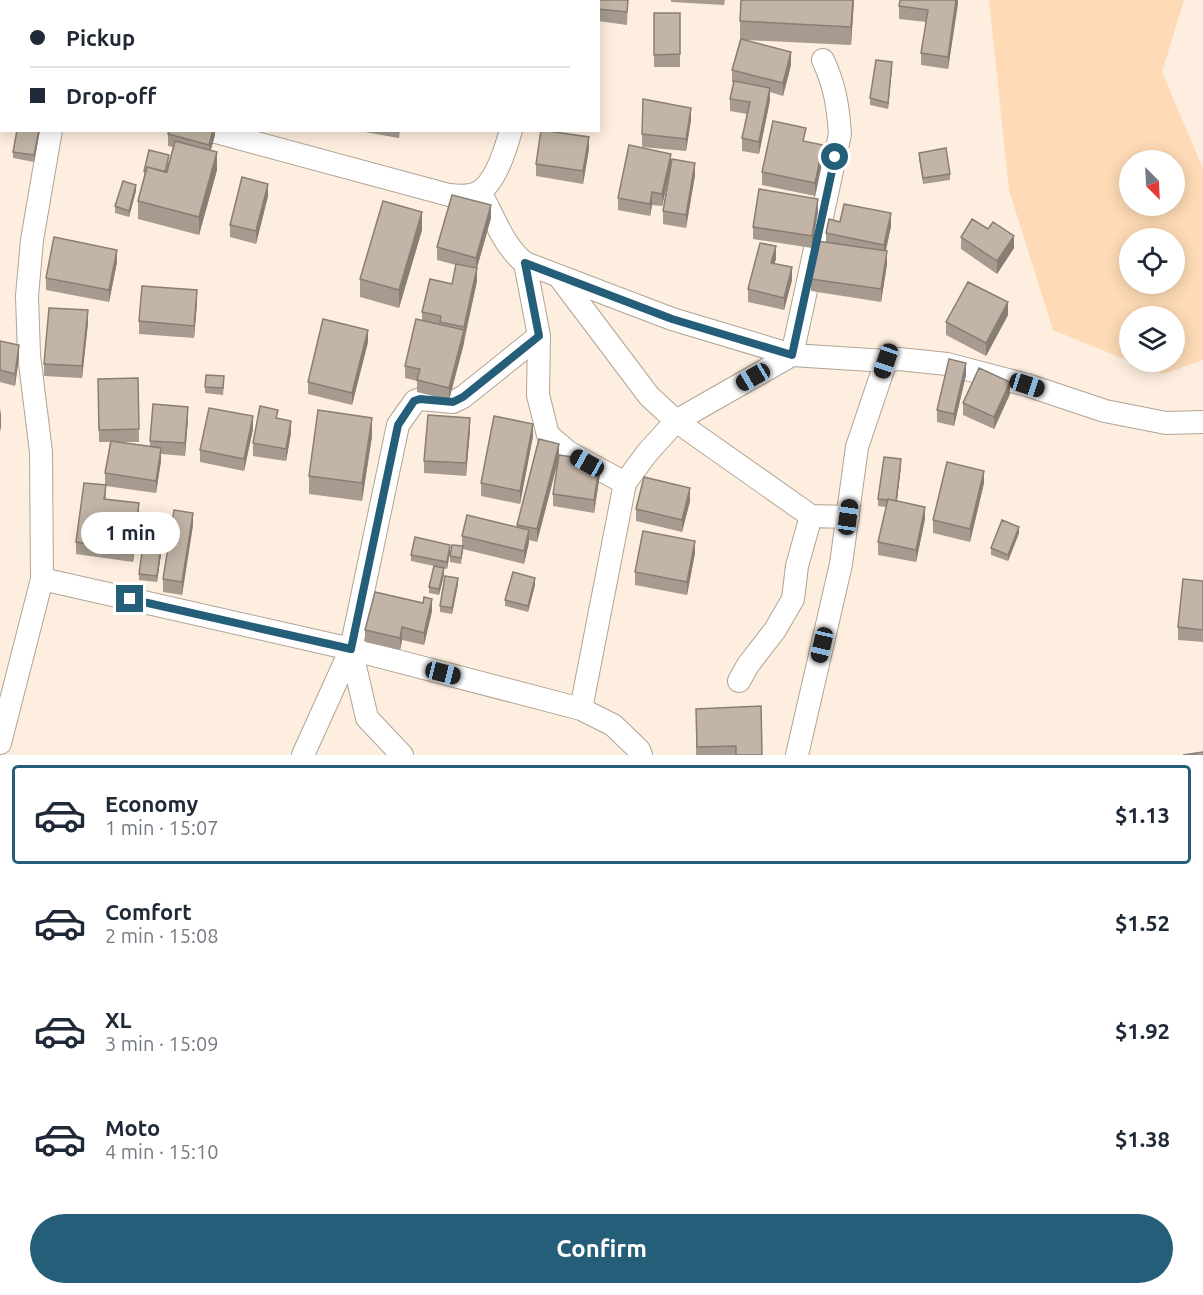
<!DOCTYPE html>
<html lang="en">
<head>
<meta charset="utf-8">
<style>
  :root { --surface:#fff; --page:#f2f2f3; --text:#1f2937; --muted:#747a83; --line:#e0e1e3; --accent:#255e78 }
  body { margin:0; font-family:Ubuntu,sans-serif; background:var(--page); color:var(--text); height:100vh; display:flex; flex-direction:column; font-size:22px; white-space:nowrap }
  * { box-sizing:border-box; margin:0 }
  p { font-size:20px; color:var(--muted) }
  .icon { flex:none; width:33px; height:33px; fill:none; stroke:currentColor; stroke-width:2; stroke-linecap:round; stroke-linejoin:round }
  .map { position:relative; height:755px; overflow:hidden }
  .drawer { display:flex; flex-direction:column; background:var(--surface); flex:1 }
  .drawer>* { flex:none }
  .banner { position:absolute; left:0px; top:0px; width:600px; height:132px; box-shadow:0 3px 15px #0003; display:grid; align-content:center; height:132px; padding:0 30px; background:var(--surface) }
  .needle { width:39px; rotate:156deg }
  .tools { position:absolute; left:1119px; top:150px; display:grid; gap:12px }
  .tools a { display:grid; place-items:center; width:66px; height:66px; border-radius:50%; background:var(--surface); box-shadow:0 3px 15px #0003; font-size:30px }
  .end { position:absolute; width:27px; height:27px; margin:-14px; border:8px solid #255e78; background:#fff; box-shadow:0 0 0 3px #fff }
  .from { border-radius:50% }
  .bubble { position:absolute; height:42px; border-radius:21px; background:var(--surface); box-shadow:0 3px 15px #0003; font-size:20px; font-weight:700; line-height:42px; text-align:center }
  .car { position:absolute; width:18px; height:36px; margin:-18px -9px; border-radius:8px; box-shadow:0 0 4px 2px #0007; background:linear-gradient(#222 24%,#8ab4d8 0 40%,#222 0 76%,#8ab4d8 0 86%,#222 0) }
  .banner b { display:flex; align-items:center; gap:21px; height:57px; font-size:22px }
  .banner b+b { border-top:2px solid var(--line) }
  .banner i { width:15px; height:15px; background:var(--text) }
  ul { padding:10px 0 0; list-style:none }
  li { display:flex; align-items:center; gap:18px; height:99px; margin:0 12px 9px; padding:0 18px; border:3px solid transparent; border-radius:6px }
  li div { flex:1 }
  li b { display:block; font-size:22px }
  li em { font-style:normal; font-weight:700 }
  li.on { border-color:var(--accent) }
  li>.icon { width:54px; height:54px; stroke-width:1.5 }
  .cta { display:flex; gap:12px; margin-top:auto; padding:12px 30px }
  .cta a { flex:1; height:69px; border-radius:36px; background:var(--accent); color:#fff; font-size:24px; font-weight:700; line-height:69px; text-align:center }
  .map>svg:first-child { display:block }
  .green { fill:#fedbb6; fill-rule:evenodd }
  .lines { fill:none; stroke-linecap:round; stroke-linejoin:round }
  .minor-casing { stroke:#b1a495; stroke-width:24 }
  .minor { stroke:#fff; stroke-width:22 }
  .wall { fill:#a79b8f }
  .shaded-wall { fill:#887e74 }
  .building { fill:#c2b4a6; stroke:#887e74; stroke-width:1.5 }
  .route { stroke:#255e78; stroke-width:8 }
</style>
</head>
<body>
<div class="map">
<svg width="1203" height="755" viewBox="0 0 1203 755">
  <rect width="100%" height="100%" fill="#fdeedf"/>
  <path class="green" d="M989 0H1184L1162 72 1203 169V360L1163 374 1131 362H1174V316H1130L1129 361 1053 330 1009 190ZM1130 160H1174V206H1130ZM1130 238H1174V284H1130Z"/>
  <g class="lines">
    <g class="minor-casing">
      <path id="minor" d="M72 2V0
        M548 2 549 0
        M208 130 449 195C459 196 468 197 477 193 495 185 506 148 511 130
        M480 192C494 216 503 246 525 263L672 319 792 355 886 361 899 359 947 364 1027 385 1105 411 1166 423 1203 422
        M525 263 539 336 538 395 548 435 568 452 625 483
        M560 278 649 396 676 421 811 516
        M42 579 351 649 367 718 402 755
        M351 649 581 709
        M739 681 748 665 775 630 793 599 797 566 811 516 848 517
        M0 743 42 579 41 452 29 355 27 296 32 240 51 130
        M303 755 351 649 398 425 415 401 421 399 453 402 463 397 539 336
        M641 755 639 750 613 725 581 709 625 483 647 453 676 421 792 355 840 134C838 106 835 86 823 60
        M797 755 841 564 857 447 886 361"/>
    </g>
    <use href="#minor" class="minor"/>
  </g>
  <path class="wall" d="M110 0H182V2H110Z
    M415 0H451L450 2H415Z
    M467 0H532V2H467Z
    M628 0 627 25 598 21V2Z
    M671 0H725L724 5 671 2Z
    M741 0H854L851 45 745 40 791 65 783 96 770 92V100L759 154 742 151V138L747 114 730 111V99L734 83 732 82V70L740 39V21Z
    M958 0 948 69 921 65V53L926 22 899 19V6Z
    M654 13H680V67H654Z
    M892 68 888 109 870 105V98Z
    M691 120 686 151 642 147V134Z
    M17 130H40L34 162 13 158V152Z
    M215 130V135L210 151 217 170 199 235 138 219V201L144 178V171L169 161 173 147 168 146V134Z
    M353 130H400L399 138Z
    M806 141 823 157 815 196 762 185V172Z
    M589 149 583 184 536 176V164Z
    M919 153 950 174V180L923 184 919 159Z
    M671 165 695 175 686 228 663 224V211L670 170 662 206 652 205 650 216 618 210V198Z
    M136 191 129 217 115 213V206Z
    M268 196 256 244 230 237V225Z
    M818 211 812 248 753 239V227Z
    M491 218 477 268V281L464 343 449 400 417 392V381L405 378V366L422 320V312L452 284 456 265 437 260V247Z
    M840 222 891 226 886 251 887 264 881 302 811 291V279L826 242V233Z
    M422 230 399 308 360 297V279Z
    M961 237 1014 248 997 274 961 249Z
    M776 259 774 263 792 280 784 310 748 302V289Z
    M117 262 109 302 46 290V278Z
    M197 303 194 338 139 334V321Z
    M1008 315 986 356 946 335V322Z
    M88 323 82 378 44 376V364Z
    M0 341 19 357 15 386 0 382Z
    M368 342 352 405 308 394V382Z
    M966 375 954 426 937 422V410Z
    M138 378 139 442H118L150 447V441L188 419 185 456 161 454V461L156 493 106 486V499L139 516 133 562 76 554V542L105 485V473L110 442H99L98 379Z
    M224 383 223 395 205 393V387Z
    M1010 394 994 429 963 415V403Z
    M278 418 291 433 286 461 253 456V443Z
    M253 429 244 471 200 462V450Z
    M470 430 466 476 424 473V461Z
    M372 436 362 501 309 494V476Z
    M533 436 520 504 481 496V483Z
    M559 455 600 474 594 513 553 506V494L558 461 537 542 529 540 524 564 463 549 461 564 450 562V556L462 546V536L517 527V525Z
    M901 466 897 501 925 519 916 562 878 555V542L886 507 878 506V499Z
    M984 483 970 542 933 533V520Z
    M690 501 682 532 636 521V509Z
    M193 525 182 595 163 592V579Z
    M1019 533 1008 561 991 555V548Z
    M450 552 447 569 444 568V575L439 595 429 593V587L434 566 411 561V555Z
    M695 553 687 595 635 585V572Z
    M161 554 157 582 139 580V574Z
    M1203 581V642L1178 640V627Z
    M458 584 452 614 440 612V606Z
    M535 585 528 612 505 606V600Z
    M432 611 424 645 402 640 400 650 365 642V630Z
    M696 709 762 755H696Z"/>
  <path class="shaded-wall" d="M853 0H854L851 45V27Z
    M956 0H958V4L948 69V57Z
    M791 52V65L783 96V83Z
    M892 62V68L888 109V103Z
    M770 88V100L759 154V142Z
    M691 108V120L686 151V139Z
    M39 130H40L34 162V155Z
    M213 130H215V135L209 157V145Z
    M589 137V149L583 184V171Z
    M823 145V157L815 196V183Z
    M217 152V170L199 235V217Z
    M671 154V167L662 206V194Z
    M695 163V175L686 228V215Z
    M268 184V196L256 244V231Z
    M136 185V191L129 217V211Z
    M652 192V205L650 216V204Z
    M818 199V211L812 248V236Z
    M491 205V218L476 271V258Z
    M422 212V230L399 308V290Z
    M891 213V226L884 258V245Z
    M1014 236V248L997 274V261Z
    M776 246V259L771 275V263Z
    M117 250V262L109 302V290Z
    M887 251V264L881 302V289Z
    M792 267V280L784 310V298Z
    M477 268V281L464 339V327Z
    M197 290V303L194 338V326Z
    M1008 302V315L986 356V343Z
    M88 310V323L82 378V366Z
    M368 330V342L352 405V393Z
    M464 330V343L449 400V388Z
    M19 345V357L15 386V374Z
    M966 363V375L954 426V414Z
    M1010 382V394L994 429V417Z
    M188 407V419L185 456V443Z
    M1 409V427L0 432V414Z
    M253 416V429L244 471V459Z
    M372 418V436L362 501V483Z
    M470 418V430L466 476V463Z
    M291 421V433L286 461V449Z
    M533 424V436L520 504V491Z
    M559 444V457L537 542V529Z
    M161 448V461L156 493V481Z
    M901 459V466L896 508V501Z
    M600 461V474L594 513V500Z
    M984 471V483L970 542V529Z
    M690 488V501L682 532V520Z
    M139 503V516L133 562V550Z
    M925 507V519L916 562V550Z
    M193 513V525L182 595V582Z
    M1019 527V533L1008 561V555Z
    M529 530V543L524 564V551Z
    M695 541V553L687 595V582Z
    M450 545V552L447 569V562Z
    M161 547V554L157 582V576Z
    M444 568V575L439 595V589Z
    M458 578V584L452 614V608Z
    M535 578V585L528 612V606Z
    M432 599V611L424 645V633Z
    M402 627V640L400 650V638Z"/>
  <path class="building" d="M34 0H59L58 2H34Z
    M146 0H180L179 2H158Z
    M273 0H330L333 1V2H273Z
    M480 0H529L528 2H486Z
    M580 0H628L627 12 598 9V2H579Z
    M741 0H853L851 27 740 21Z
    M900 0H956L948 57 921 53 928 10 899 6Z
    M654 13H680V54L654 55Z
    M741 39 791 52 783 83 732 70Z
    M876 60 892 62 888 103 870 98Z
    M734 81 770 88 759 142 742 138 750 102 730 99Z
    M643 99 691 108 686 139 642 134Z
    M773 121 806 128 803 141 823 145 815 183 762 172Z
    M17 130H39L34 155 13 152Z
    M169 130H213L209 145 168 134Z
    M541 130 589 137 583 171 536 164Z
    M175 141 217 152 199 217 138 201 147 167 167 172Z
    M629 145 671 154 662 194 652 192 650 204 618 198Z
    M946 148 950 174 923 178 919 153Z
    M149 150 169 155 165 172 147 167 146 172 144 171Z
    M672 159 695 163 686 215 663 211Z
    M242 177 268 184 256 231 230 225Z
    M123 181 136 185 129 211 115 206Z
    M759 189 818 199 812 236 753 227Z
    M452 195 491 205 476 258 437 247Z
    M383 201 422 212 399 290 360 279Z
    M844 204 891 213 884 245 826 233 829 219 840 222Z
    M972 219 988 229 993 222 1014 236 997 261 961 237Z
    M54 237 117 250 109 290 46 278Z
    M817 241 887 251 881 289 811 279Z
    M760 243 776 246 771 263 792 267 784 298 748 289Z
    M456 264 477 268 464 327 440 322 441 316 422 312 430 279 452 284Z
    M968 282 1008 302 986 343 946 322Z
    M142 286 197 290 194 326 139 321Z
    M49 308 88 310 82 366 44 364Z
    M323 319 368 330 352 393 308 382Z
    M416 319 464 330 449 388 417 380 420 369 405 366Z
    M0 341 19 345 15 374 0 370Z
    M949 359 966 363 954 414 937 410Z
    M979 368 1010 382 994 417 963 403Z
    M206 375 224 376 223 388 205 387Z
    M138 378 139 429 99 430 98 379Z
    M153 404 188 407 185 443 150 441Z
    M260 406 278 410 276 418 291 421 286 449 253 443Z
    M209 408 253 416 244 459 200 450Z
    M318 410 372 418 362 483 309 476Z
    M428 415 470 418 466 463 424 461Z
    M494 416 533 424 520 491 481 483Z
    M539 439 559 444 537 529 517 525Z
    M111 441 161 448 156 481 105 473Z
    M559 455 600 461 594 500 553 494Z
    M884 457 901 459 896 501 888 499 887 500 878 499Z
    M947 462 984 471 970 529 933 520Z
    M644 477 690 488 682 520 636 509Z
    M84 483 106 485 104 499 139 503 133 550 76 542Z
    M888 499 925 507 916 550 878 542Z
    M174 510 193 513 182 582 163 579Z
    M467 515 529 530 524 551 462 536Z
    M1002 520 1019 527 1008 555 991 548Z
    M643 531 695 541 687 582 635 572Z
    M415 537 450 545 447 562 411 555Z
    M143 545 161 547 157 576 139 574Z
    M452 545 463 546 461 558 450 556Z
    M434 566 444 568 439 589 429 587Z
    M513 572 535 578 528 606 505 600Z
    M445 576 458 578 452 608 440 606Z
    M1183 579 1203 581V630L1178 627Z
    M375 592 423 603 424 597 432 599 424 633 402 627 400 638 365 630Z
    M761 706 762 755H736V746L697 747 696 709Z
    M1203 752V755H1183Z"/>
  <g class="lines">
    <path class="route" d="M130 599 351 649 398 425 414 401 420 399 453 402 463 397 539 336 525 263 672 319 792 355 835 157"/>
  </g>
</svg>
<div class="tools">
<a><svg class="needle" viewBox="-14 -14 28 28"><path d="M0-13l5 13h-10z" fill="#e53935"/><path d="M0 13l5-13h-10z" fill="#747a83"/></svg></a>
<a><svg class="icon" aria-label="locate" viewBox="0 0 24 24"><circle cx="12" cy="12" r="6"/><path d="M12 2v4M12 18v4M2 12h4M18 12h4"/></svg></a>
<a><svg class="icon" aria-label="layers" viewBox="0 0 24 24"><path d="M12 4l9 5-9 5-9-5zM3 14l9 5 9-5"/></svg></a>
</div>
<i class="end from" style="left:835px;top:157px"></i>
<i class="end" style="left:130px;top:599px"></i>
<div class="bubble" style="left:81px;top:512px;width:99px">1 min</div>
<i class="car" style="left:886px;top:361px;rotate:199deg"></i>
<i class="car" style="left:753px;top:377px;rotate:240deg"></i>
<i class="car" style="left:1027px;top:385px;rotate:108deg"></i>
<i class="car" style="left:587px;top:463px;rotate:299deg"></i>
<i class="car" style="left:848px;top:517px;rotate:8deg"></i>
<i class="car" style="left:822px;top:645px;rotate:193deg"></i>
<i class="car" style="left:443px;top:673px;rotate:104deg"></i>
<div class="banner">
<b><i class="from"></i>Pickup</b>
<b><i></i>Drop-off</b>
</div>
</div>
<section class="drawer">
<ul>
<li class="on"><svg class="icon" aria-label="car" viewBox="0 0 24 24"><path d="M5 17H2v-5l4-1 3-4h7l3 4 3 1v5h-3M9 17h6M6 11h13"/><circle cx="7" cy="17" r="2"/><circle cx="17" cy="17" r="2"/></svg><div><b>Economy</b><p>1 min · 15:07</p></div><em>$1.13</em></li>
<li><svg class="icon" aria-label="car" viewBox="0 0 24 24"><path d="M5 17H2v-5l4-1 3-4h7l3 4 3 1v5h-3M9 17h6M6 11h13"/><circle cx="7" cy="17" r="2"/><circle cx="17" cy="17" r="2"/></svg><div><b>Comfort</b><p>2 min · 15:08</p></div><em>$1.52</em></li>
<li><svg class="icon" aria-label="car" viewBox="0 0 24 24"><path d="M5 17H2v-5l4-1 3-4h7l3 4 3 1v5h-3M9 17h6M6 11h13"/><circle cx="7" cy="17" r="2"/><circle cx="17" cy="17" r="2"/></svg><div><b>XL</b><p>3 min · 15:09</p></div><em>$1.92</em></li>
<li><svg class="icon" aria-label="car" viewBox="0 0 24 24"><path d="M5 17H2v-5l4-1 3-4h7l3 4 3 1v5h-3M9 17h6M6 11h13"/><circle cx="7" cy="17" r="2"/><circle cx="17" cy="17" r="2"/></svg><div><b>Moto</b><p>4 min · 15:10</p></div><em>$1.38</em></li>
</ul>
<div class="cta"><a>Confirm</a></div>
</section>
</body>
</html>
